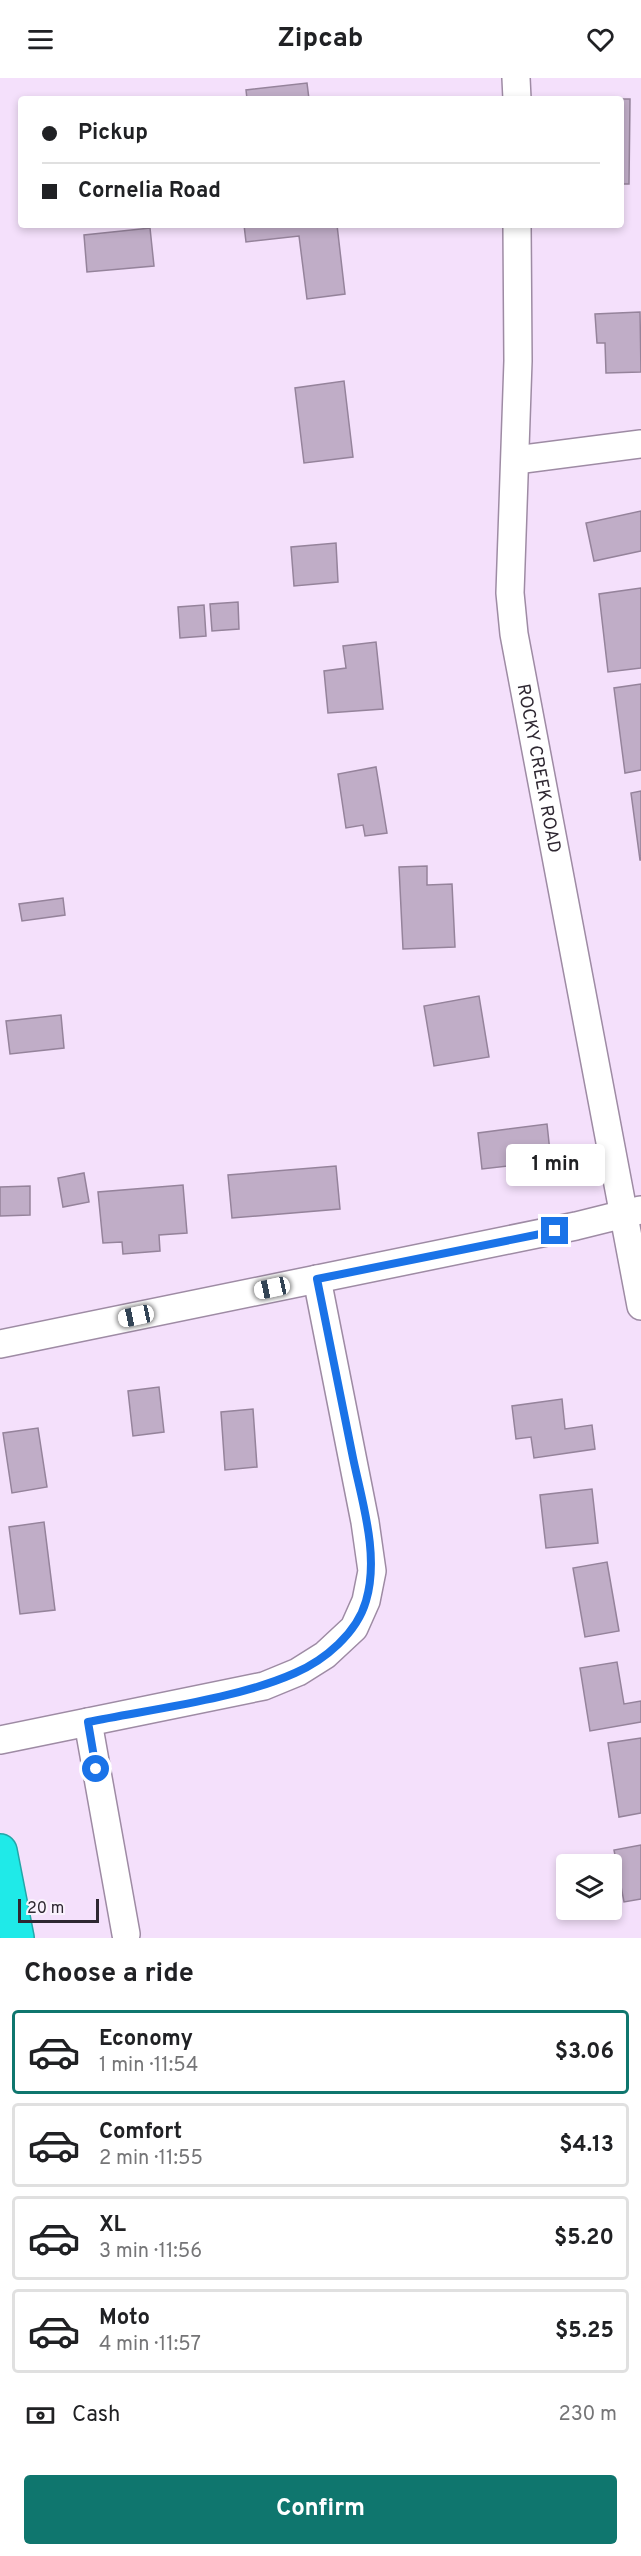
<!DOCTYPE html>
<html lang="en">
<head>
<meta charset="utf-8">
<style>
  :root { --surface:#fff; --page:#f6f6f6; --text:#202124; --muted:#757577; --line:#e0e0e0; --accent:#0f766e }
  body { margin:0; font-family:Overpass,sans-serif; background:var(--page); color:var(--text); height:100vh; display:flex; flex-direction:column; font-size:22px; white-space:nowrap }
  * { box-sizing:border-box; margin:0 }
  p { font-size:20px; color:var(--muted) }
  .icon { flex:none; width:33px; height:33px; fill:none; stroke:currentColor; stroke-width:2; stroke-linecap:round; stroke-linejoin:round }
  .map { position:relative; height:1860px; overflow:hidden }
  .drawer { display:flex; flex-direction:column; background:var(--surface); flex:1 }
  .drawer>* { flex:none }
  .hud { position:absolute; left:18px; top:18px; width:606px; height:132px; border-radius:6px; box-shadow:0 3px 9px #0003; display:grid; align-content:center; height:132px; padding:0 24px; background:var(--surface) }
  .tools { position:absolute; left:556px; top:1776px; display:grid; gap:12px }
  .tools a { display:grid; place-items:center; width:66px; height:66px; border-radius:6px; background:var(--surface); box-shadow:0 3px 9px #0003; font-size:30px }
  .scale { position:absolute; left:18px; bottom:15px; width:81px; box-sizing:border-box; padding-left:6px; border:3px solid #2e2731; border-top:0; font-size:16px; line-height:21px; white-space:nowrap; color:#2e2731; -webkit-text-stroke:4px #faf2fd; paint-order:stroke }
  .end { position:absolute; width:27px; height:27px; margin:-14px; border:8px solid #1a73e8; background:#fff; box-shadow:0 0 0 3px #fff }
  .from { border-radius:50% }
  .bubble { position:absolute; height:42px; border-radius:6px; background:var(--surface); box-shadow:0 3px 9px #0003; font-size:20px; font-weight:700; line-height:42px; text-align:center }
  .car { position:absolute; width:18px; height:36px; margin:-18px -9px; border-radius:8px; box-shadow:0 0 4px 2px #0007; background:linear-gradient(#fff 24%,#345 0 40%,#fff 0 76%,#345 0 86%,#fff 0) }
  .hud b { display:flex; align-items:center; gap:21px; height:57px; font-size:22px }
  .hud b+b { border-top:2px solid var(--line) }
  .hud i { width:15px; height:15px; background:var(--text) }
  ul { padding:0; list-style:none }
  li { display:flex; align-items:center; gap:18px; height:84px; margin:0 12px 9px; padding:0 12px; border:3px solid var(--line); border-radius:6px }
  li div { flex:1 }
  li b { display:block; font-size:22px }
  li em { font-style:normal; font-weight:700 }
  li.current { border-color:var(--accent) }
  li>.icon { width:54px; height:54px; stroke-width:1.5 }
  h2 { padding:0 24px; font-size:27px; line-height:72px }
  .pay { display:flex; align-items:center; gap:15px; height:66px; padding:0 24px; font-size:22px }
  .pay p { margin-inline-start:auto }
  .button { display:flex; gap:12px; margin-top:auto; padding:12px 24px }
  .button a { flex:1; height:69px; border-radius:6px; background:var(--accent); color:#fff; font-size:24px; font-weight:700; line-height:69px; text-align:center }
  header { display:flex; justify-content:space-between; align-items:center; height:78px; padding:0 24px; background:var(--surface); font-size:27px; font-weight:700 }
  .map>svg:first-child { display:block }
  .building { fill:#c0adc7; stroke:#95839b; stroke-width:1.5 }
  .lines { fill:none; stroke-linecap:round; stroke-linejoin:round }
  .minor-casing { stroke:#9e8ba4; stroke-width:30 }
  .highway-casing { stroke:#24a6a8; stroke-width:36 }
  .minor { stroke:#fff; stroke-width:27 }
  .highway { stroke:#1feae8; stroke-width:33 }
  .route { stroke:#1a73e8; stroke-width:8 }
  .labels { text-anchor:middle; stroke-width:4.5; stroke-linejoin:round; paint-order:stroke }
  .street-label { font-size:18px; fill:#2e2731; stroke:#faf2fd }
</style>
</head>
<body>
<header><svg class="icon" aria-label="menu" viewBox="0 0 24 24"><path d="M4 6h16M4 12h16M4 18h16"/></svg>Zipcab<svg class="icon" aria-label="heart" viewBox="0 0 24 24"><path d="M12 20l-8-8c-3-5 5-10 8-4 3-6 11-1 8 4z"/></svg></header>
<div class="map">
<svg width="641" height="1860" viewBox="0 0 641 1860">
  <rect width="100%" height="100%" fill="#f4e0fb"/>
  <path class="building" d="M307 5 309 21H247L246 12Z
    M621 21H630L629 106H621Z
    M244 147H337L345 216 307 221 299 158 246 164Z
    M150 150 154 188 87 194 84 157Z
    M640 234 641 294 606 295 605 265H597L595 236Z
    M344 303 353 379 304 385 295 310Z
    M641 433V473L594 483 586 445Z
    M336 465 338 504 294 508 291 469Z
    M641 510V590L608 594 599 516Z
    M238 524 239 551 212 553 210 526Z
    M204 527 206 558 180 560 178 529Z
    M376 564 383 631 328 635 324 593 346 590 343 568Z
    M641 606V692L625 695 614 610Z
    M376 689 387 755 365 758 363 747 346 750 338 696Z
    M641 713V782H640L631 715Z
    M427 788V807L452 806 455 869 403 871 399 789Z
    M63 820 65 837 22 843 19 826Z
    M479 918 489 979 434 988 424 928Z
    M61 937 64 970 10 976 6 943Z
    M547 1046 551 1083 482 1091 478 1055Z
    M336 1088 340 1131 232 1140 228 1097Z
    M84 1095 89 1124 63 1129 58 1100Z
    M183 1107 187 1155 159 1157 160 1173 123 1176 122 1164 103 1165 98 1114Z
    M30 1108V1137L0 1138V1109Z
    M159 1309 164 1354 133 1358 128 1313Z
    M562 1321 565 1351 592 1347 595 1371 534 1380 531 1359 516 1361 512 1328Z
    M253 1331 257 1389 225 1392 221 1334Z
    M38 1350 47 1409 12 1415 3 1355Z
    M592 1411 598 1465 546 1470 540 1417Z
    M44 1444 55 1532 20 1536 9 1449Z
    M607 1484 619 1553 585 1559 573 1490Z
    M617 1584 624 1626 641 1623V1644L590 1653 580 1590Z
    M641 1660V1735L619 1739 608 1665Z
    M641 1767V1821L624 1824 614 1772Z"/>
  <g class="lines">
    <g class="minor-casing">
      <g id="minor">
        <path d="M516 0 517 21"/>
        <path id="s1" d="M517 147 518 283 510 515 514 556 641 1228"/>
        <path d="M516 382 641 366"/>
        <path d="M0 1266 576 1148 640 1132"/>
        <path d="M88 1644 126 1856"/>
        <path d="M0 1662 264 1608 298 1594 325 1577 354 1550 366 1523 372 1493 365 1444 317 1201"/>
      </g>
    </g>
    <g class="highway-casing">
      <path id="highway" d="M0 1773 17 1860"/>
    </g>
    <use href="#minor" class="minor"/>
    <use href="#highway" class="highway"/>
  </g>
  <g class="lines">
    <path class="route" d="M96 1691 88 1644C152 1631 237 1621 295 1595 325 1582 357 1555 366 1523 380 1476 361 1421 352 1375 340 1317 329 1259 317 1201L555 1153"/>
  </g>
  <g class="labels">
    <g class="street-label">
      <text dy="6" stroke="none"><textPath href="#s1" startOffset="546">ROCKY CREEK ROAD</textPath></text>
    </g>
  </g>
</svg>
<div class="tools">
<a><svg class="icon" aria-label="layers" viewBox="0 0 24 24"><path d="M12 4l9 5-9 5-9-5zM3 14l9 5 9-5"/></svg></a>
</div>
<div class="scale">20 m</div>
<i class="end from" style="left:96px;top:1691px"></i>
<i class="end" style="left:555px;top:1153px"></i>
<div class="bubble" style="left:506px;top:1066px;width:99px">1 min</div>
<i class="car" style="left:272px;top:1210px;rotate:258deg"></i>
<i class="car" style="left:136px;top:1238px;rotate:258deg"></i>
<div class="hud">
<b><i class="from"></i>Pickup</b>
<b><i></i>Cornelia Road</b>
</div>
</div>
<section class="drawer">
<h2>Choose a ride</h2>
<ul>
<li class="current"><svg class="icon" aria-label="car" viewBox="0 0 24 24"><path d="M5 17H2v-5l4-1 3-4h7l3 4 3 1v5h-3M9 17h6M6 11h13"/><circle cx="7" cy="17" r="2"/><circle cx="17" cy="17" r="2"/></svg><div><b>Economy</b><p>1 min · 11:54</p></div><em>$3.06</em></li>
<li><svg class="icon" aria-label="car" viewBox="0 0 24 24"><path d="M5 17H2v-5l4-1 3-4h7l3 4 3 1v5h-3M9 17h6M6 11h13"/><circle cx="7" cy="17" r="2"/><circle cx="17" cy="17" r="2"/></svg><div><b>Comfort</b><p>2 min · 11:55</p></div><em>$4.13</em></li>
<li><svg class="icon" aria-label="car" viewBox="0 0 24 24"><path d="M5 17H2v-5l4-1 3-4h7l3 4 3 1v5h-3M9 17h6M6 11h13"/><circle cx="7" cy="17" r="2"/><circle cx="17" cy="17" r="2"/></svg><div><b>XL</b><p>3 min · 11:56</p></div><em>$5.20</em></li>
<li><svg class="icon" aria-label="car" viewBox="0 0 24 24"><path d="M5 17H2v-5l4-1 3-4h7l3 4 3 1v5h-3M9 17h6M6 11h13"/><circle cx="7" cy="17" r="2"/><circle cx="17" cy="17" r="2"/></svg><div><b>Moto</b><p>4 min · 11:57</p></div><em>$5.25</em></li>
</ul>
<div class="pay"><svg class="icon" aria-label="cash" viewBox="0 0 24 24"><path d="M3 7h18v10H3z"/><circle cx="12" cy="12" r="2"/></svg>Cash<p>230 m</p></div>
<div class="button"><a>Confirm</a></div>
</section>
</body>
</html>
